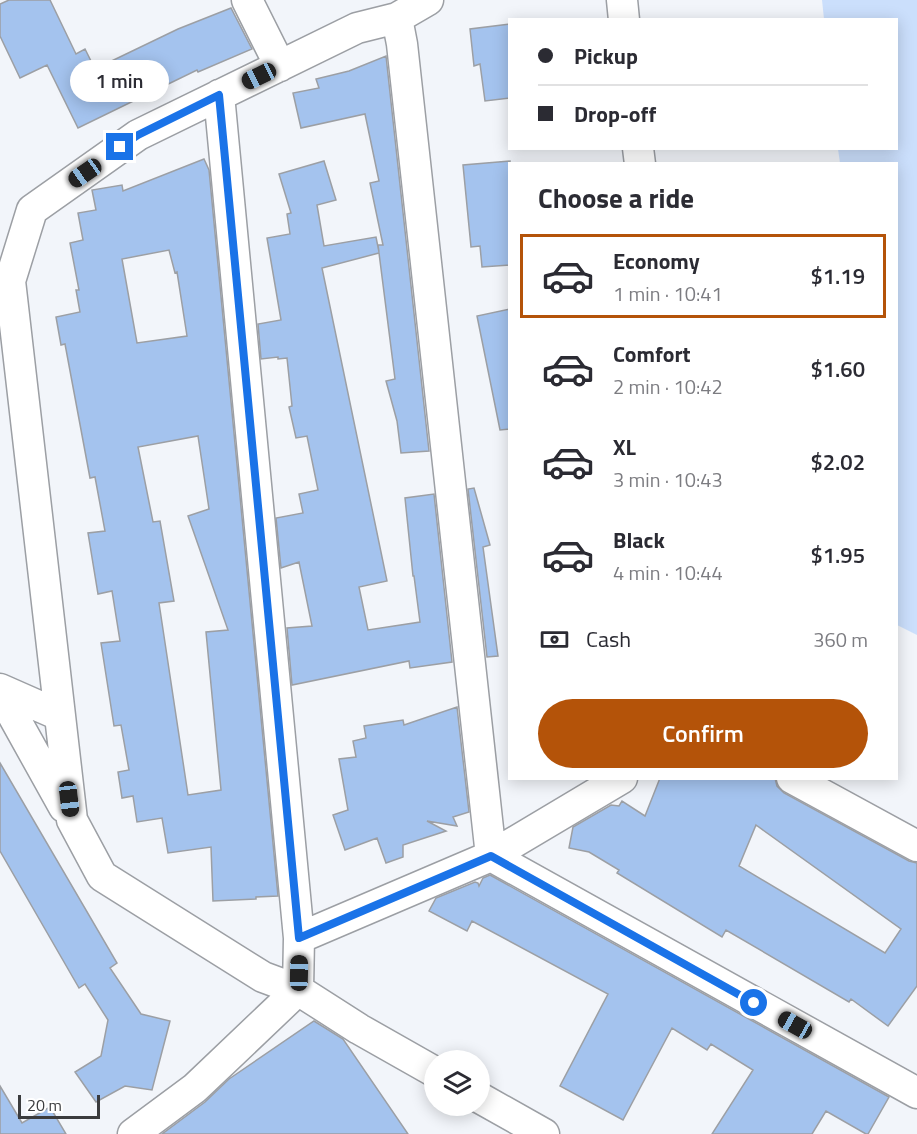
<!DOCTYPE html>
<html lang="en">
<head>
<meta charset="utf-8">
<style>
  :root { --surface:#fff; --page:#f7f7f7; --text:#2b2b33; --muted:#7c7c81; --line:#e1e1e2; --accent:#b45309 }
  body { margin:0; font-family:"Titillium Web",sans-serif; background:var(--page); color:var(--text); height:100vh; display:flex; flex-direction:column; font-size:22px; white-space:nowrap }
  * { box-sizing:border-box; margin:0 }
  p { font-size:20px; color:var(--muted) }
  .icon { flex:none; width:33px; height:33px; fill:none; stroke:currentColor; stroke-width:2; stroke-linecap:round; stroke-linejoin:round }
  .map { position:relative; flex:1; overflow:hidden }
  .panel { position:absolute; left:508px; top:162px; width:390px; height:618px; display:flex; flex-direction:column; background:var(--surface); border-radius:0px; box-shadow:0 3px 15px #0003 }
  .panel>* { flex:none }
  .top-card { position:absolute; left:508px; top:18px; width:390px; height:132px; border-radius:0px; box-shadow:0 3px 15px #0003; display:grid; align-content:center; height:132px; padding:0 30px; background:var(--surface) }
  .tools { position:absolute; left:424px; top:1050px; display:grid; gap:12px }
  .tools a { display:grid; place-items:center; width:66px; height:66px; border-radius:50%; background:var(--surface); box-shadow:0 3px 15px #0003; font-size:30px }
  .scale { position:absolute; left:18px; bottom:15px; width:82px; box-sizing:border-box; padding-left:6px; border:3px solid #3a3b3d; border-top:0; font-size:16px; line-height:21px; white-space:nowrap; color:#3a3b3d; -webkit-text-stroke:4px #fff; paint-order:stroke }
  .end { position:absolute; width:27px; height:27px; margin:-14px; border:8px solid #1a73e8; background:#fff; box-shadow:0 0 0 3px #fff }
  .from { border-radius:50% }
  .bubble { position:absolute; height:42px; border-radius:21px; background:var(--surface); box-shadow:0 3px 15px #0003; font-size:20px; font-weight:600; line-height:42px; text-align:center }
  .car { position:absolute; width:18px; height:36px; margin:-18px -9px; border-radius:8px; box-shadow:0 0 4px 2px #0007; background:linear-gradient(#222 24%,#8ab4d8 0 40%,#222 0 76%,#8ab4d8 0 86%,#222 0) }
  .top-card b { display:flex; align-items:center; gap:21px; height:57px; font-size:22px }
  .top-card b+b { border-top:2px solid var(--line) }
  .top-card i { width:15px; height:15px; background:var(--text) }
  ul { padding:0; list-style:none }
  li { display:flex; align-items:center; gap:18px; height:84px; margin:0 12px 9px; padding:0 18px; border:3px solid transparent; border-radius:0px }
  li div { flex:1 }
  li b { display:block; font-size:22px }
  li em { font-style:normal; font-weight:600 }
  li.on { border-color:var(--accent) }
  li>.icon { width:54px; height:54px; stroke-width:1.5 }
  h2 { padding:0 30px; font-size:27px; line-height:72px }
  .pay { display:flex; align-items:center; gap:15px; height:66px; padding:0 30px; font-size:22px }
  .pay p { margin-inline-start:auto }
  .action { display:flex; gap:12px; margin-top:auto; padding:12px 30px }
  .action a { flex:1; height:69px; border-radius:36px; background:var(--accent); color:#fff; font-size:24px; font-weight:600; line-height:69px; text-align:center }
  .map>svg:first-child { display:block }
  .green { fill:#cbdffc }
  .building { fill:#a4c3ee; stroke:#9c9fa4; stroke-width:1.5; fill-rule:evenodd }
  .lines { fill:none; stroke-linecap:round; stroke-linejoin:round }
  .minor-casing { stroke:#9c9fa4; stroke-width:33 }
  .minor { stroke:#fff; stroke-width:30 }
  .route { stroke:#1a73e8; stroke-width:8 }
</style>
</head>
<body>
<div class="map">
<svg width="917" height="1134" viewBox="0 0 917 1134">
  <rect width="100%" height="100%" fill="#f2f5fa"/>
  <path class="green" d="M822 0H917V635L897 625V164L840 163 838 149 897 148V20L824 19Z"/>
  <path class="building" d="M9 0H50L76 54 85 49 95 69 178 29 231 8 252 49 198 72 197 70 78 128 47 65 20 78 0 36V4Z
    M510 24V98L485 101 480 64 474 66 470 29Z
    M386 56 429 451 401 453 397 421 386 381 395 379 379 253 322 268 387 581 359 587 368 630 420 622 414 576H413L405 498 434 494 452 662 410 668 409 661 292 685 287 628 312 626 299 562 281 568 276 518 303 513 299 494 318 490 307 436 296 438 289 407 292 406 287 358 278 359V357L261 359 258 324 281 320 267 238 290 234 287 214 291 213 279 174 324 161 336 200 317 205 324 246 376 237 379 252 378 245H383L370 183 379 181 365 114 301 128 293 93 319 88 316 79 349 71Z
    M204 159 209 170 278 896 256 897V899L213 901 211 847 168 853 162 818 137 822 133 796 122 798 118 772 129 770 121 725 114 726 101 643 120 641 112 591 98 594 88 533 105 531 95 477 90 478 65 344 61 345 56 317 80 312 76 290H79L70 243 83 240 78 213 96 210 92 190 122 185 123 191ZM169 250 175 273 177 272 187 336 137 343 122 259ZM198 436 209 509 188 516 228 630 206 632 221 790 188 795 159 603 174 601 160 521 153 522 138 447Z
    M510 161V265L482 267 480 246 471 247 463 165Z
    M510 309V429L500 430 477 316Z
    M474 488 490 545 483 547 498 656 487 657 468 489Z
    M457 707 469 812 453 817 457 826 427 821 446 831 403 845V857L386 863 377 838 345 850 333 815 348 810 339 759 356 757 353 741 366 738 364 726 403 720 404 725Z
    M0 763 117 963 110 968 141 1014 170 1021 152 1090 125 1086 96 1102 75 1072 101 1056 108 1020 85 984 79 988 0 851Z
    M660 778H775L777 786 784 793 909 861 917 863V986L888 1026 851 999 849 1002 726 930 722 937 617 873 619 870 589 852 569 848 573 827 611 805 619 806 622 801 645 816ZM756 825 901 929 885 953 739 866Z
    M490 875 889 1097 868 1134H866L826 1111 812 1134H712L753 1070 711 1044 707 1050 672 1028 623 1120 560 1086 608 994 472 921 467 931 429 911 436 898 475 882 478 883 479 886 483 878Z
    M314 1021 343 1039 408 1134H162L205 1102 229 1079Z
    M0 1086 22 1123 50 1107 66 1134H0Z"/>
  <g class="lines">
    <g class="minor-casing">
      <path id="minor" d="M247 0 280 66
        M428 0 397 18 357 28 138 135 32 210 10 281 72 820 102 876 263 977 298 990 359 1029 435 1072
        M622 0 624 20
        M397 18 402 44 491 856 917 1093
        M219 95 299 938 491 856 622 778
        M638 148 640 164
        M0 689 59 715
        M0 692 64 807
        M792 778 917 846
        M480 1098 544 1134
        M133 1134 195 1088 298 990 299 938"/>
    </g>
    <use href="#minor" class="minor"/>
  </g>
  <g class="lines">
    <path class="route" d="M120 147 138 135 219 95 299 938 491 856 754 1003"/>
  </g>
</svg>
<div class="tools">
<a><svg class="icon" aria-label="layers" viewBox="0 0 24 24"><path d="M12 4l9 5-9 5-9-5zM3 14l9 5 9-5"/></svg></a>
</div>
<div class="scale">20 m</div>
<i class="end from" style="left:754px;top:1003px"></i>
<i class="end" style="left:120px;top:147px"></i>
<div class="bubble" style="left:70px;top:60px;width:99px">1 min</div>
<i class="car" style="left:259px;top:76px;rotate:244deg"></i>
<i class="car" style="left:85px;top:173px;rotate:235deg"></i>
<i class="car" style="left:69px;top:799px;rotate:173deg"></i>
<i class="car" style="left:299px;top:973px;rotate:1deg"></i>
<i class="car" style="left:795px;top:1025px;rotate:299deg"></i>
<div class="top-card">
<b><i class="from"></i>Pickup</b>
<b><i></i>Drop-off</b>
</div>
<section class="panel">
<h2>Choose a ride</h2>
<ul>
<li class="on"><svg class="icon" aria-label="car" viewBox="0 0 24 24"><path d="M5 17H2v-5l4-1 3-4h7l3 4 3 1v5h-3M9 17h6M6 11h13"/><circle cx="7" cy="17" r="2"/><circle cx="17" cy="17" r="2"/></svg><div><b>Economy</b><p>1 min · 10:41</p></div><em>$1.19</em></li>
<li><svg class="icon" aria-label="car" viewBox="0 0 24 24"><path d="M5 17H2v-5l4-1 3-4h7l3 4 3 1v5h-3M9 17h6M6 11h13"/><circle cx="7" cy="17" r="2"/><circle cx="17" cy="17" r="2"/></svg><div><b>Comfort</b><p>2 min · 10:42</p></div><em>$1.60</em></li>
<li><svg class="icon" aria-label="car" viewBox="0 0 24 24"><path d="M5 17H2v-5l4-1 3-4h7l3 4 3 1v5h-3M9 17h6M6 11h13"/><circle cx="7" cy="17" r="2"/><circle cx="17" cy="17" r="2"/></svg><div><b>XL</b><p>3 min · 10:43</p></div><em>$2.02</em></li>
<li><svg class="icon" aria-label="car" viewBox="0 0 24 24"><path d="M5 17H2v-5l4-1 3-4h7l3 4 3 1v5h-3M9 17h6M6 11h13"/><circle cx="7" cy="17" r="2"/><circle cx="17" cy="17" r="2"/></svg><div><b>Black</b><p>4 min · 10:44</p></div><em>$1.95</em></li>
</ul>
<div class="pay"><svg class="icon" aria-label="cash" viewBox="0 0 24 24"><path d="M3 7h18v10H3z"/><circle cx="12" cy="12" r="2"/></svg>Cash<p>360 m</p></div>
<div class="action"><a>Confirm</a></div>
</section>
</div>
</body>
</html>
